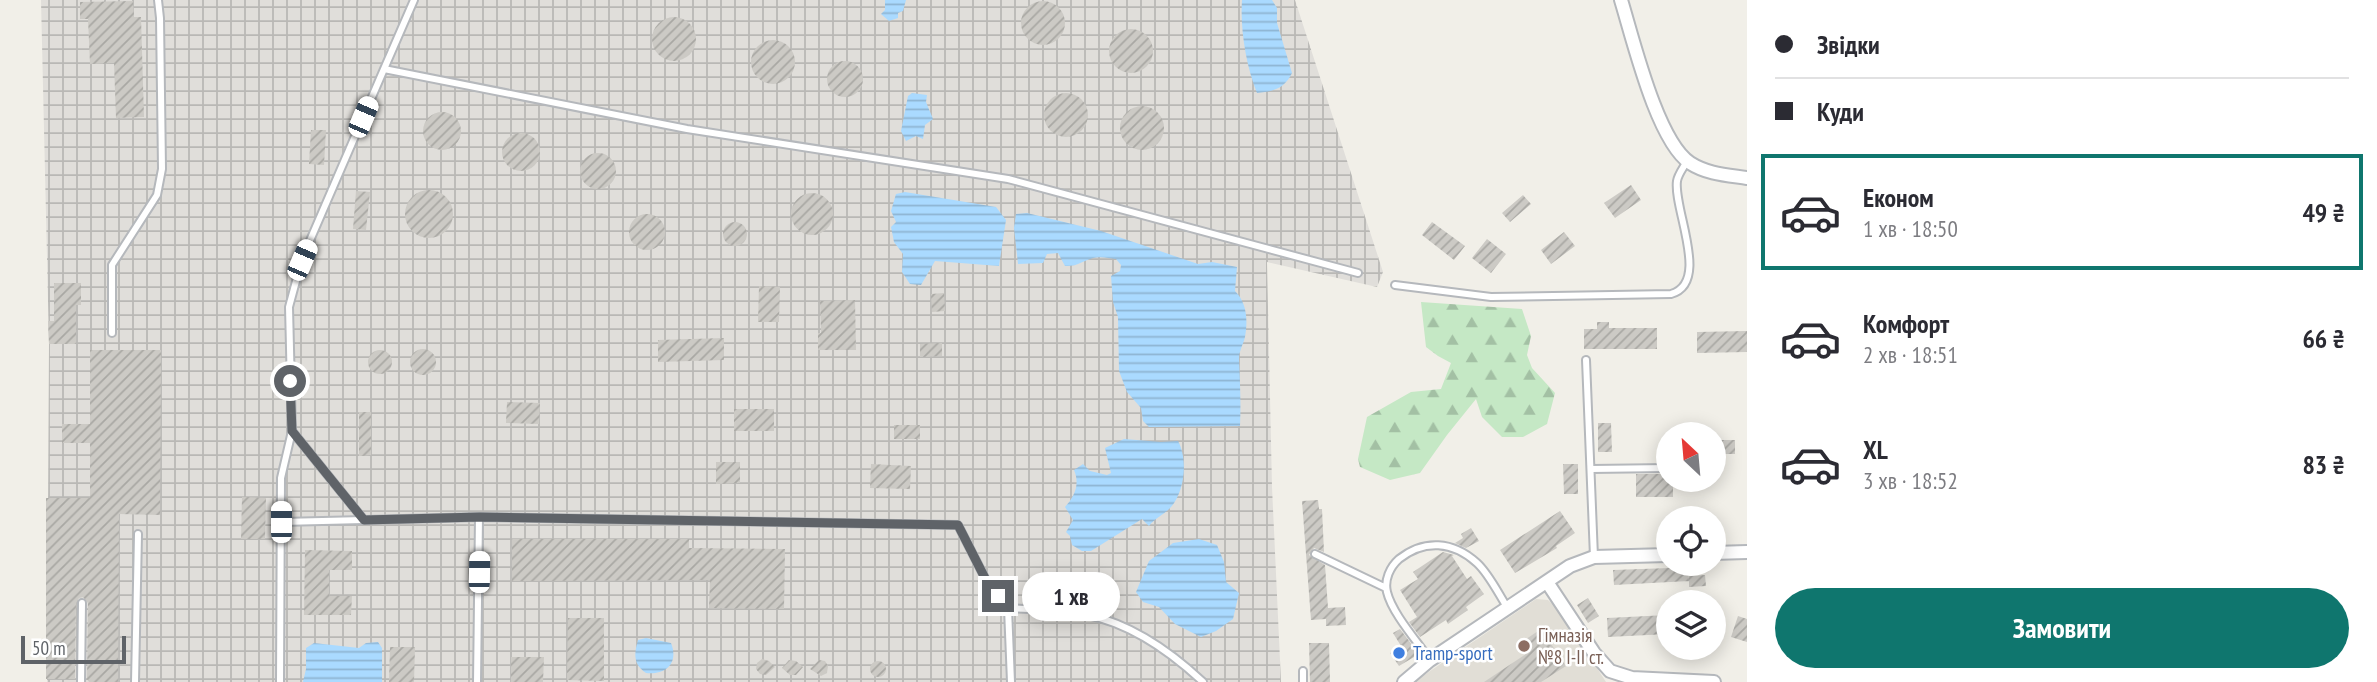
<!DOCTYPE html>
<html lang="uk">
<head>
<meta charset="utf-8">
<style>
  :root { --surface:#fff; --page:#f2f2f3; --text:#2b2b33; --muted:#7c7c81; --line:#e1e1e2; --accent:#0f766e }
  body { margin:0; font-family:"PT Sans Narrow",sans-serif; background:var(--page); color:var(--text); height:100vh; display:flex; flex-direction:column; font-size:26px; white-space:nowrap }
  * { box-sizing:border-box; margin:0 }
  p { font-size:23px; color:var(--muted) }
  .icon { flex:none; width:38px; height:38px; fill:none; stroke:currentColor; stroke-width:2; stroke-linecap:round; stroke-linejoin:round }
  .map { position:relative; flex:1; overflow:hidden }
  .side { display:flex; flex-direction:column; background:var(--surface); width:630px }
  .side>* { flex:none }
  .guide { display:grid; align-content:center; height:154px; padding:0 28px; background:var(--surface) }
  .needle { width:46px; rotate:334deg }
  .tools { position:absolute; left:1656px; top:422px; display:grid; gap:14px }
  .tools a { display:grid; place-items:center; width:70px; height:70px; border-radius:50%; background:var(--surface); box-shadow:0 4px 18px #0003; font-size:35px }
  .scale { position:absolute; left:21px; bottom:18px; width:105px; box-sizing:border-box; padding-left:7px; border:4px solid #5f6368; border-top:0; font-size:19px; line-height:24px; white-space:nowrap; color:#5f6368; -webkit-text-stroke:5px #fff; paint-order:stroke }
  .end { position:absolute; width:32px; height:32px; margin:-16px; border:9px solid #5f6368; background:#fff; box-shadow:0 0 0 4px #fff }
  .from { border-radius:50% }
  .bubble { position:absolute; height:49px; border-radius:24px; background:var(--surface); box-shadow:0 4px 18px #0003; font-size:23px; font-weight:700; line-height:49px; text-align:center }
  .car { position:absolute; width:21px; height:42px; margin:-21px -10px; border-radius:9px; box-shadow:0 0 5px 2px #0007; background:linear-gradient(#fff 24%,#345 0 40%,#fff 0 76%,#345 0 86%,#fff 0) }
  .guide b { display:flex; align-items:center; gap:24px; height:66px; font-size:26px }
  .guide b+b { border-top:2px solid var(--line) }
  .guide i { width:18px; height:18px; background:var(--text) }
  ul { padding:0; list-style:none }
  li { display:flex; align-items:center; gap:21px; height:116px; margin:0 14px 10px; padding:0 14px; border:4px solid transparent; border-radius:0px }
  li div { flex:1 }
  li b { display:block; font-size:26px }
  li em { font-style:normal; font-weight:700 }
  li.current { border-color:var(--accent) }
  li>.icon { width:63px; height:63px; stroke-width:1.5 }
  .button { display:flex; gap:14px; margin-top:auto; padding:14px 28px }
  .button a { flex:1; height:80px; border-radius:42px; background:var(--accent); color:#fff; font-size:28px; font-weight:700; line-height:80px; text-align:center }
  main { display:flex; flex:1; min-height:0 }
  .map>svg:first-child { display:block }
  .industrial { fill:url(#industrial-grid) }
  .education { fill:#e1ded6 }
  .forest { fill:url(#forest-firs) }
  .water { fill:url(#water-rules) }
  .building { fill:url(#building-hatch) }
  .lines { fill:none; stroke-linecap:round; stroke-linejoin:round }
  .service-casing { stroke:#b5b8bc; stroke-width:10 }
  .minor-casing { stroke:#b5b8bc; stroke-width:16 }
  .service { stroke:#fff; stroke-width:6 }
  .minor { stroke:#fff; stroke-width:12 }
  .route { stroke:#5f6368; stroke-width:9 }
  .education-dot { fill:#8d6e63; stroke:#fff; stroke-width:2.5 }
  .shop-dot { fill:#3f7fe0; stroke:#fff; stroke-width:2.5 }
  .labels { text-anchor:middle; stroke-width:5; stroke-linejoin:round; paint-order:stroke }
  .education-label { font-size:19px; fill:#785e54; stroke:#fff; text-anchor:start }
  .shop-label { font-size:19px; fill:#366cbe; stroke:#fff; text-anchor:start }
</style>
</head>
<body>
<main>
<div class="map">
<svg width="1747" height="682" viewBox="0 0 1747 682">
  <defs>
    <pattern id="industrial-grid" width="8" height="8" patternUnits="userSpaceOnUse" patternTransform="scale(1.75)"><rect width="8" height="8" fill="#e0deda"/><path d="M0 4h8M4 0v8" fill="none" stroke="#b9b8b5"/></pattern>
    <pattern id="forest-firs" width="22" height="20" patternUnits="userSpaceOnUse" patternTransform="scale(1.75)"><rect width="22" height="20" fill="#c5e8c5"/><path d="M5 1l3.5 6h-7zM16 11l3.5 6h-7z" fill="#a3c0a4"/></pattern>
    <pattern id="water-rules" width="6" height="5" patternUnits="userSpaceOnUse" patternTransform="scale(1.75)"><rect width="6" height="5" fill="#aadaff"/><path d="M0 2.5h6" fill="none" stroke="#8eb4d2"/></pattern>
    <pattern id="building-hatch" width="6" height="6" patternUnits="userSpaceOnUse" patternTransform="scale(1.75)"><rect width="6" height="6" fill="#cccac5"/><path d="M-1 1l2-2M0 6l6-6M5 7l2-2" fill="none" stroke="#a9a8a4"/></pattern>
  </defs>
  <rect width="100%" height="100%" fill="#f1efe8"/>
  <path class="industrial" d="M41 0H1295L1383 272 1377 287 1267 262 1272 487 1281 682H47L49 344Z"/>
  <path class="education" d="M1536 599 1548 600 1559 610 1606 682H1414Z"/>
  <path class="forest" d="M1421 302 1522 309 1531 336 1527 355 1532 368 1555 393 1547 424 1523 437H1502L1482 417 1476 399 1447 435 1420 473 1390 480 1360 467 1358 459 1367 417 1411 392 1441 389 1451 363 1438 356 1426 347Z"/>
  <path class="water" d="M885 0H906L903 11 898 13V18L889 21 881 14 885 10Z
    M1242 0H1272L1277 8V23L1292 73C1285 88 1273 92 1257 93 1246 66 1240 29 1242 0Z
    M912 93 927 95 926 102 933 119 925 125 923 139 916 136 906 141 901 131 908 96Z
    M905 192 996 207 1006 220 999 266 935 261 921 285 910 284 902 272 903 254 894 242 891 227 896 222 891 211 896 194Z
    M1027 213 1101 231 1198 264 1212 262 1237 267 1235 291C1247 303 1248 320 1245 337 1243 345 1239 351 1239 359 1240 381 1241 403 1240 426L1149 427 1143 421 1141 408 1127 392 1119 371 1118 317 1113 302 1111 276 1120 271 1121 265 1116 259C1109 258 1100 256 1093 258 1082 261 1077 267 1065 266L1058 253 1047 254 1043 263 1018 264 1014 228 1016 214Z
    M1124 439 1161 442 1178 441C1188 459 1185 491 1171 507 1164 515 1155 518 1149 526L1142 519 1091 551H1082L1072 545 1070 536 1066 532 1073 520 1065 507C1075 496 1080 484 1074 470L1083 464 1090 471 1107 475 1111 473 1105 448Z
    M1199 539 1217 545 1224 562 1226 582 1239 593 1233 619 1216 631 1201 637 1175 624 1159 607 1143 602 1136 592 1149 561 1173 543Z
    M646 638 671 643C679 663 666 675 646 673 633 664 634 654 638 640Z
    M378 642 382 648V682H303L306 669V648L314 643 359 648 366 643Z"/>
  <path class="building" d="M1021 23a22 22 0 1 1 44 0a22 22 0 1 1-44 0Z
    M133 1 134 17H141L144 117 116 118 114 63 90 64 88 19H80V2Z
    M652 39a22 22 0 1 1 44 0a22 22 0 1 1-44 0Z
    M1109 51a22 22 0 1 1 44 0a22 22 0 1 1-44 0Z
    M751 62a22 22 0 1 1 44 0a22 22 0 1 1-44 0Z
    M827 79a18 18 0 1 1 36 0a18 18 0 1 1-36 0Z
    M1044 115a22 22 0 1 1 44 0a22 22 0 1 1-44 0Z
    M1120 128a22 22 0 1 1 44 0a22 22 0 1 1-44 0Z
    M423 131a19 19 0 1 1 38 0a19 19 0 1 1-38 0Z
    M311 130H326L324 165 309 164Z
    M502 152a19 19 0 1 1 38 0a19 19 0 1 1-38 0Z
    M580 171a18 18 0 1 1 36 0a18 18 0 1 1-36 0Z
    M1631 185 1641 200 1615 218 1604 203Z
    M405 214a24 24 0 1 1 48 0a24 24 0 1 1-48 0Z
    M356 191 370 192 366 230 353 229Z
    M791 214a21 21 0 1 1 42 0a21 21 0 1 1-42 0Z
    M1523 195 1531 204 1510 222 1502 213Z
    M629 232a18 18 0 1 1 36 0a18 18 0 1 1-36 0Z
    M1432 222 1465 246 1454 260 1422 235Z
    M723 234a12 12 0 1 1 24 0a12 12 0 1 1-24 0Z
    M1564 232 1575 246 1551 264 1541 250Z
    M1487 239 1506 254 1491 273 1472 258Z
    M54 283H81V305H76V344H49L48 321H54Z
    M759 286 780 287 779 322H758Z
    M944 293 945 311 932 312 931 294Z
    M855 300 856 350H818V333H821L820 301Z
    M1597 322H1609V328H1657V349H1584V329H1597Z
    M1747 331V352L1697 353V332Z
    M724 338V360L658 362V340Z
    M942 343V356L920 357V344Z
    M410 362a13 13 0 1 1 26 0a13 13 0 1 1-26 0Z
    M90 350H161L160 515 119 514 118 682H89L87 679 88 603 83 597 79 598 76 603 75 679H46V498H90V443H62V424H90Z
    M368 362a12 12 0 1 1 24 0a12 12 0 1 1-24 0Z
    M507 402 540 403 539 424 506 423Z
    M734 409H774V431H734Z
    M359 412H371V455L359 456Z
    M1598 423H1611L1612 452H1598Z
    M894 425H920V439H894Z
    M1719 440H1735V454H1719Z
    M716 462H740V483L716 484Z
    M871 464 911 466 910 489 870 488Z
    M1563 464H1578V494H1564Z
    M1636 474H1668V480H1673V497H1636Z
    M242 497 266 498 265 539H241Z
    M1318 500 1319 509H1322L1324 552 1314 548 1309 555 1325 565 1328 608 1345 607 1346 625 1326 626V619L1311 620 1302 501Z
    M1560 511 1575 533 1556 546 1557 548 1515 573 1500 550Z
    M1471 528 1479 541 1466 548 1455 543 1463 538 1461 534Z
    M512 539H689V548L785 549 784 609 709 608 710 580 512 581Z
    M305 550 352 551V570H329V596H352L351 615H304Z
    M1443 552 1454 555 1452 556 1467 579 1471 576 1484 594 1466 607 1468 610 1448 624 1446 620 1420 637 1409 622 1417 617 1400 590 1418 579 1413 572Z
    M1670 564H1688L1689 581 1614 585 1613 570 1670 568Z
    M1705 575 1706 586 1689 587V576Z
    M1588 598 1599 616 1588 623 1577 605Z
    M1668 615V634L1608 637 1607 618Z
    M1738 616 1747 619V642L1731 637Z
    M568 618H604V681L567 680Z
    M1400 629 1419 654 1399 666 1390 653 1401 646 1393 633Z
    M1541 629 1566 666 1541 682H1484L1526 654 1519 644Z
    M1309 643H1329L1330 682H1310Z
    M390 647H415L414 682H389Z
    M511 657H544L543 682H511Z
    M762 659 769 661 775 667 766 675 760 674 756 669 757 663Z
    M789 660 796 661 803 667 796 675H790L782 668Z
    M819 660 825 661 828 666 827 673 821 676 810 669Z
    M870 669a8 8 0 1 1 16 0a8 8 0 1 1-16 0Z"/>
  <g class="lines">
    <g class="service-casing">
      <path id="service" d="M384 69 414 0
        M1395 285 1491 297 1671 294C1711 283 1673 209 1677 181 1678 174 1684 167 1687 161
        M112 333V265L157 195 162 169 160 18 158 0
        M1586 360 1594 557
        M1591 469 1668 468
        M281 522 364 520
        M1315 554 1386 588
        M1008 608 1011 682
        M1430 660C1417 641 1392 613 1387 592 1384 580 1390 567 1399 559 1424 539 1453 541 1477 563 1489 574 1498 593 1507 607
        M1303 671V682
        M81 682 82 603
        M135 682 138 534
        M280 682 281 478 292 431
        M477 682 479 517
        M1203 682C1172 653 1131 624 1088 615 1063 609 1034 610 1008 608L988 584 958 525 479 517 364 520 292 431 289 307 302 259 384 69 687 129 1008 179 1358 273"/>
    </g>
    <g class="minor-casing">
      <path id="minor" d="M1621 0C1633 39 1657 141 1690 163 1707 174 1727 175 1747 178
        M1713 553 1747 552
        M1547 582 1594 653 1610 671 1632 678 1714 682
        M1404 682 1430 660 1570 566 1594 557 1668 555"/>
    </g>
    <use href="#service" class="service"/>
    <use href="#minor" class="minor"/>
  </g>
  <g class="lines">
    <path class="route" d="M290 381 292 431 364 520 480 517 958 525 988 584 998 596"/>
  </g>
  <circle class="education-dot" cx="1524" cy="646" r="7"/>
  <circle class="shop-dot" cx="1399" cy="653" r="7"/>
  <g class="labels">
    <g class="education-label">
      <text x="1538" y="642">Гімназія<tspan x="1538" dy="22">№8 I-II ст.</tspan></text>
    </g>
    <g class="shop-label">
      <text x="1413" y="660">Tramp-sport</text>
    </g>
  </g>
</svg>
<div class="tools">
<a><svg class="needle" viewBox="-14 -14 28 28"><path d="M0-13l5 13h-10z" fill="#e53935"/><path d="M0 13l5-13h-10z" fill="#7c7c81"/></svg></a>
<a><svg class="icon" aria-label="locate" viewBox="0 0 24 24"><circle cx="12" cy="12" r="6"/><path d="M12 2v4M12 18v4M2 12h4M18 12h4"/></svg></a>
<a><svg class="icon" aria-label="layers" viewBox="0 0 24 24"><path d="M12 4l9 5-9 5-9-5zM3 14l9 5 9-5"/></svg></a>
</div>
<div class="scale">50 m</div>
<i class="end from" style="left:290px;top:381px"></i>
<i class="end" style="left:998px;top:596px"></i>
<div class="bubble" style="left:1022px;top:572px;width:98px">1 хв</div>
<i class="car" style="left:363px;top:117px;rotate:23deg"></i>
<i class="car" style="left:302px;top:260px;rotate:23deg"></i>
<i class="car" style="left:281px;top:522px;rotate:0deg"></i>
<i class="car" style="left:479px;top:572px;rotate:1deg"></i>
</div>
<section class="side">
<div class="guide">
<b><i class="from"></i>Звідки</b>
<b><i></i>Куди</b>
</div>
<ul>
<li class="current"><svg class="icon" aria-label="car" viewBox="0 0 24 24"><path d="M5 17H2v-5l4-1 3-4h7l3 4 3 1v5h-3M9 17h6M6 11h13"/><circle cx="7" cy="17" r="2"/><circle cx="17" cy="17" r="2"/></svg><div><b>Економ</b><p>1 хв · 18:50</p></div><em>49 ₴</em></li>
<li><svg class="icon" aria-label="car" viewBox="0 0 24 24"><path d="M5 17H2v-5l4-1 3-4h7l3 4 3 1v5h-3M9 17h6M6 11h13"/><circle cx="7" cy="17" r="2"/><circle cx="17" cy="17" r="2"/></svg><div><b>Комфорт</b><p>2 хв · 18:51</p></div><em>66 ₴</em></li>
<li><svg class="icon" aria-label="car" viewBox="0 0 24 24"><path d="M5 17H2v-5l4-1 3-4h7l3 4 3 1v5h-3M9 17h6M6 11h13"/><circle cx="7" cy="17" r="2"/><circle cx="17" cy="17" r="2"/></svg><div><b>XL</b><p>3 хв · 18:52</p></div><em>83 ₴</em></li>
</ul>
<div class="button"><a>Замовити</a></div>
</section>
</main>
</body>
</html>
